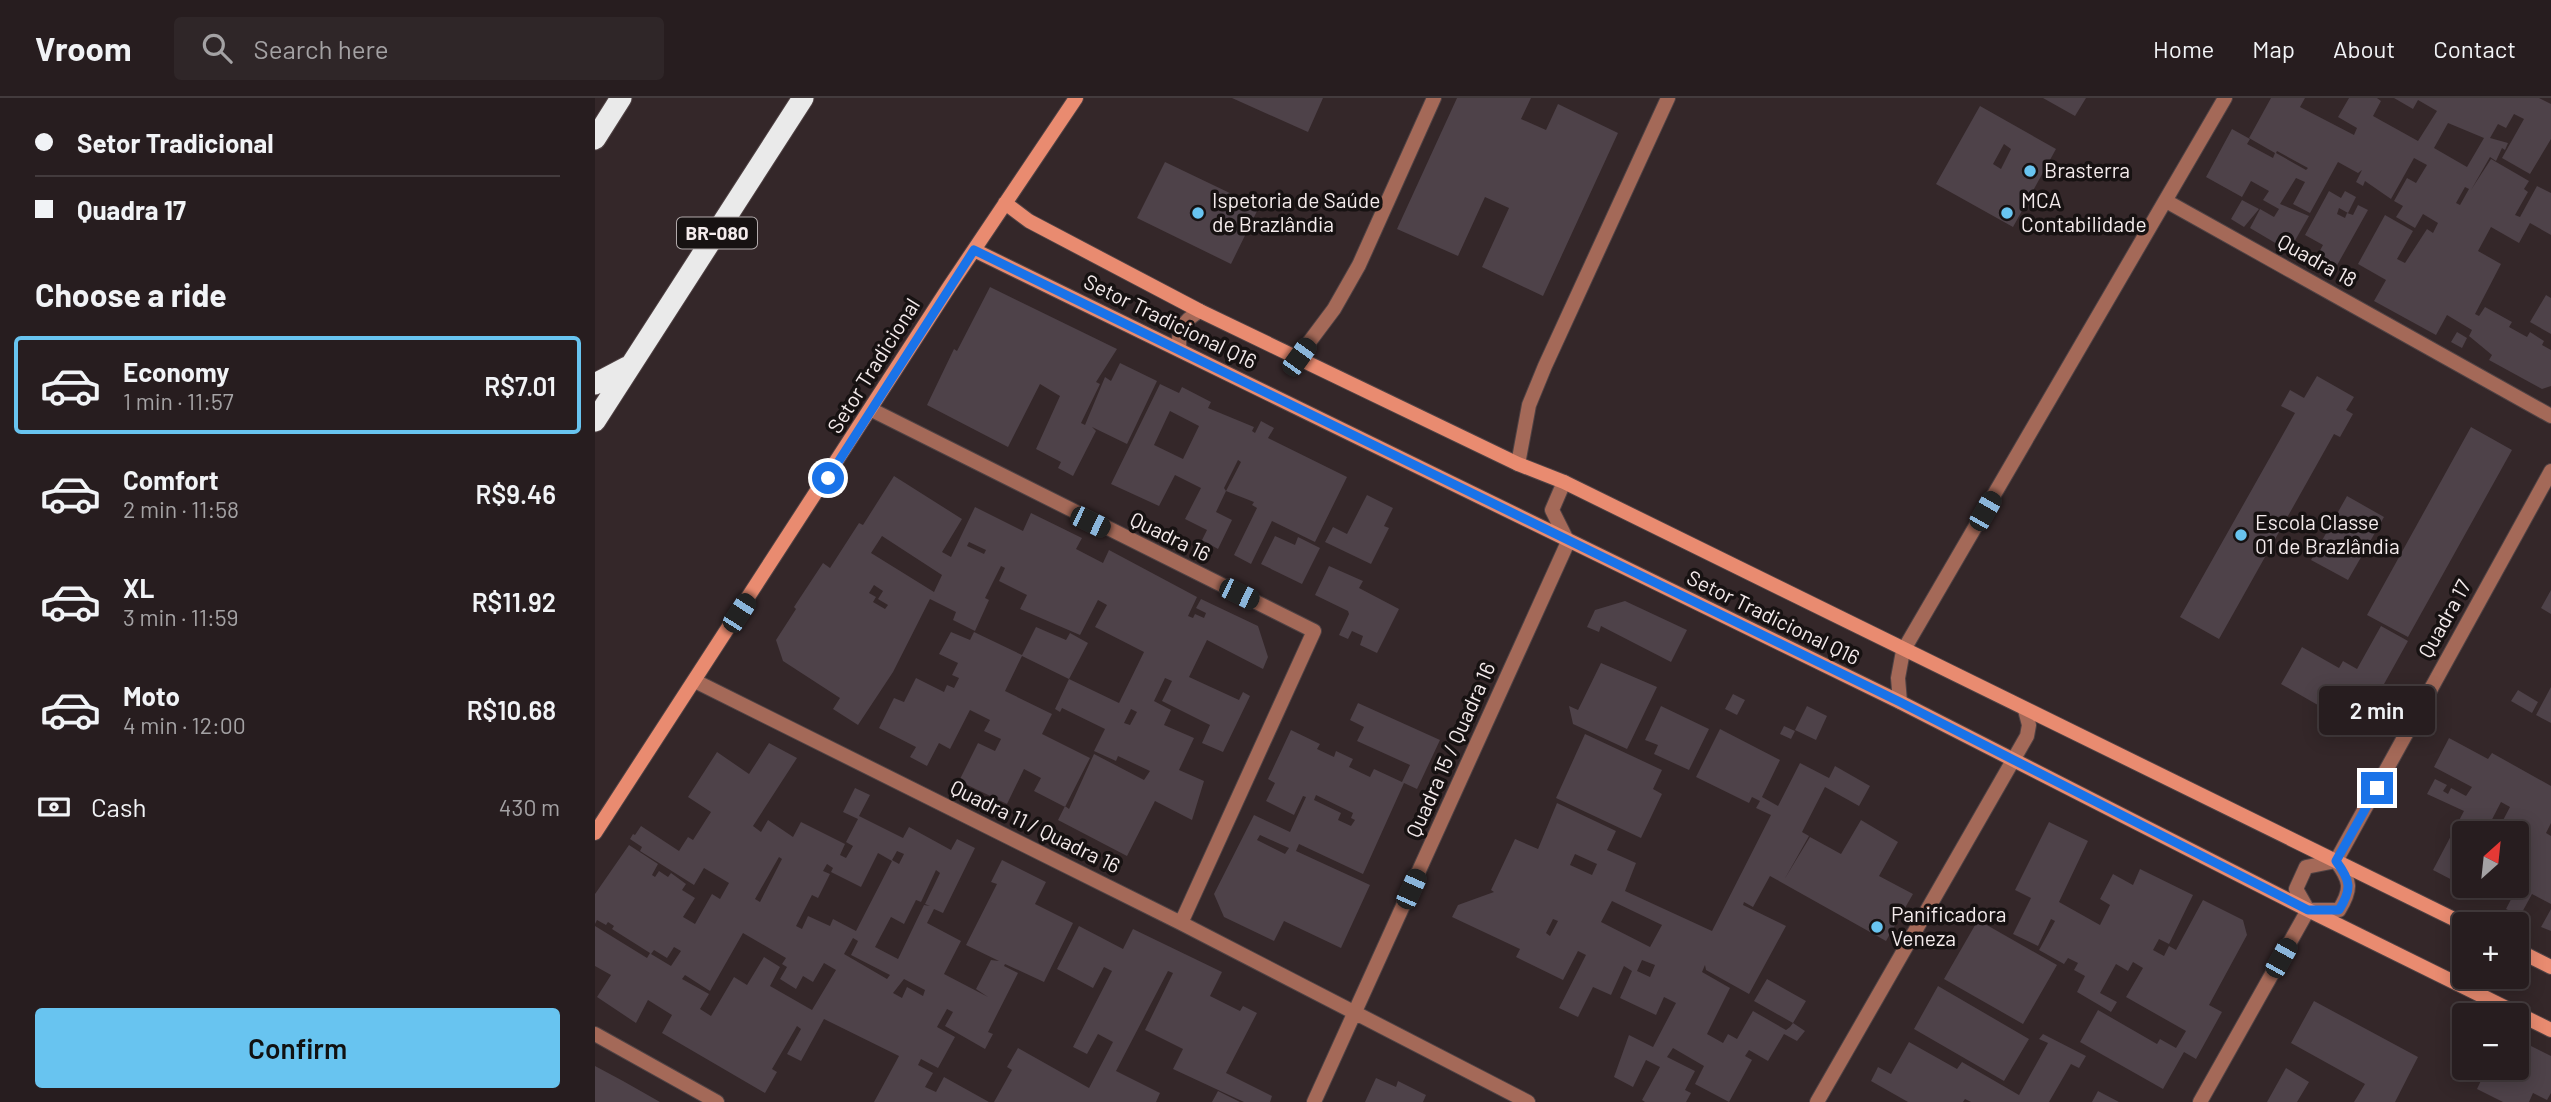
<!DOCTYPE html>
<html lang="en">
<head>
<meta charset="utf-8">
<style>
  :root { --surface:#271d1f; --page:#2f2628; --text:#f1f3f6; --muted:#a4a2a4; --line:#433b3d; --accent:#68c4f0 }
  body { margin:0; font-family:Barlow,sans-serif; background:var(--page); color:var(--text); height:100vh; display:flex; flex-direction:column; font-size:26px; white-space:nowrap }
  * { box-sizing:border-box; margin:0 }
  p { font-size:23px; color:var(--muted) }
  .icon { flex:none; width:38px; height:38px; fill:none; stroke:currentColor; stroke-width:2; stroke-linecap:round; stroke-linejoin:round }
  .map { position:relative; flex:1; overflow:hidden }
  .panel { display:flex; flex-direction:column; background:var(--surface); width:595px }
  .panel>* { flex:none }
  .top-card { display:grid; align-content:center; height:154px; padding:0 35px; background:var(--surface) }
  .needle { width:46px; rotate:27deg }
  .fabs { position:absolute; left:1857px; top:723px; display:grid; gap:14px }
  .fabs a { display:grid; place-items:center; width:77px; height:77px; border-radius:7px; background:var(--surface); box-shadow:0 4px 18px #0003,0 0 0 2px var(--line); font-size:35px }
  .end { position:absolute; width:32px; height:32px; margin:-16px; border:9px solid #1a73e8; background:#fff; box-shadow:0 0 0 4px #fff }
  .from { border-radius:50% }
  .bubble { position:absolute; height:49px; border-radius:7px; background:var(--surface); box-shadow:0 4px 18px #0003,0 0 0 2px var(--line); font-size:23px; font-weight:600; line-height:49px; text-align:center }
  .car { position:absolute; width:21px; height:42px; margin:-21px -10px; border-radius:9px; box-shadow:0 0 5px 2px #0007; background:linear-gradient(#222 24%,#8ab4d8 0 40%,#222 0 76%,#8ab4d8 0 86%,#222 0) }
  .top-card b { display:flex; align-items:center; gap:24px; height:66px; font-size:26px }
  .top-card b+b { border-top:2px solid var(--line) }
  .top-card i { width:18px; height:18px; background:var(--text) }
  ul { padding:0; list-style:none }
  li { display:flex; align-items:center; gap:21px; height:98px; margin:0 14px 10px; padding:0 21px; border:4px solid transparent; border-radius:7px }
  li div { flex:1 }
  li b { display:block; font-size:26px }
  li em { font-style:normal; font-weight:600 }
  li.on { border-color:var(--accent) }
  li>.icon { width:63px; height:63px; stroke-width:1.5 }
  h2 { padding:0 35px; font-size:32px; line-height:84px }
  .pay { display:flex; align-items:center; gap:18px; height:77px; padding:0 35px; font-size:26px }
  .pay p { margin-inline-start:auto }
  .cta { display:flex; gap:14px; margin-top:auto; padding:14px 35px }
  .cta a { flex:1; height:80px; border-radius:7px; background:var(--accent); color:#111; font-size:28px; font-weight:600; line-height:80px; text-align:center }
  header { display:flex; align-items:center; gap:42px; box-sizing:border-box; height:98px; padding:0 35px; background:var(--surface); border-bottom:2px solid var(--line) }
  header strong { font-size:33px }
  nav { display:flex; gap:38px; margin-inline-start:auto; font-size:24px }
  .search { width:490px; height:63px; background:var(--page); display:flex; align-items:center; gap:18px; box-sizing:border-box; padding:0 24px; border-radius:7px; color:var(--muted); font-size:26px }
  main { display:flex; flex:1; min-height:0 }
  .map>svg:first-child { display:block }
  .building { fill:#4e4249; fill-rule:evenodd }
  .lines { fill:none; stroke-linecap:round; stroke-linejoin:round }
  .lane-casing { stroke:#4f4244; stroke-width:16 }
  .street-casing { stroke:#4f4244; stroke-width:16 }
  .secondary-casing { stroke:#4f4244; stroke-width:16 }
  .highway-casing { stroke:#4f4244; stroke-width:23 }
  .lane { stroke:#a46958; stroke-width:14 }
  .street { stroke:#a46958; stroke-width:14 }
  .secondary { stroke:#e98b70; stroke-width:14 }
  .highway { stroke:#eaeaea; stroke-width:21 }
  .route { stroke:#1a73e8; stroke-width:9 }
  .poi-dot { fill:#68c4f0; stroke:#171212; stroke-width:2.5 }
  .labels { text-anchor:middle; stroke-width:7; stroke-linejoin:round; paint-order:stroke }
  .shield { fill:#171212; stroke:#b2aaab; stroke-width:2 }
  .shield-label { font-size:19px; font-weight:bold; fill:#f4ebec }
  .poi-label { font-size:21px; fill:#f4ebec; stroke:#171212; text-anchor:start }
  .street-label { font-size:21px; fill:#f4ebec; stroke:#171212 }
</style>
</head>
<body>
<header>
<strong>Vroom</strong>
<div class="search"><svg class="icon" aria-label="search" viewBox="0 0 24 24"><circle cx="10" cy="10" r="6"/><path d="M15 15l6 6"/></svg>Search here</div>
<nav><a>Home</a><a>Map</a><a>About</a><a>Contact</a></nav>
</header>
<main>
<section class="panel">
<div class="top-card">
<b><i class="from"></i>Setor Tradicional</b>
<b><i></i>Quadra 17</b>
</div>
<h2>Choose a ride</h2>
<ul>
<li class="on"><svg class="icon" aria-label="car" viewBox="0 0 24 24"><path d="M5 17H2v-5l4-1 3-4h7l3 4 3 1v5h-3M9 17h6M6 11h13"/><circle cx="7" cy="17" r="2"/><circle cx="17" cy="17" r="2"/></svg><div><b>Economy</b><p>1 min · 11:57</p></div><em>R$7.01</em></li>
<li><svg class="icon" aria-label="car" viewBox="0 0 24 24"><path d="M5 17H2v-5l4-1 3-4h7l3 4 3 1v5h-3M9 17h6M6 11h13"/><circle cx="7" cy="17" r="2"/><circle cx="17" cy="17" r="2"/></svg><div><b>Comfort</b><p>2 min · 11:58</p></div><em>R$9.46</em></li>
<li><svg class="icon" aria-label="car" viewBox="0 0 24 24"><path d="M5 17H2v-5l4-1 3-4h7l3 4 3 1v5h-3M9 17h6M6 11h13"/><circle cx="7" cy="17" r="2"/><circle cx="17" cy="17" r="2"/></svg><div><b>XL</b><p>3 min · 11:59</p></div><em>R$11.92</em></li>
<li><svg class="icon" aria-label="car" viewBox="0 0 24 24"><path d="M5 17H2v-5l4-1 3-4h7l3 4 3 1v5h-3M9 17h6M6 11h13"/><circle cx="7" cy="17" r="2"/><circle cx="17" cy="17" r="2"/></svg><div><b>Moto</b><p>4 min · 12:00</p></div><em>R$10.68</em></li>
</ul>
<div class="pay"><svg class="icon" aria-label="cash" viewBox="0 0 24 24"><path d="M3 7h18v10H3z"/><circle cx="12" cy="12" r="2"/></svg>Cash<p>430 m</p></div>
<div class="cta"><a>Confirm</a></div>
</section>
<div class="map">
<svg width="1956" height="1004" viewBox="0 0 1956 1004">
  <rect width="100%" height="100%" fill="#342729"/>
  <path class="building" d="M637 0H728L713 34Z
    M862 0H936L926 21 951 32 963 6 1023 35 948 198 887 169 914 110 890 99 863 158 802 131Z
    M1448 0H1491L1480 18Z
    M1676 0H1710L1705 9 1759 37 1762 30 1743 19 1754 0H1782L1786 3 1778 18 1823 43 1842 13 1823 2 1818 11 1799 0H1944L1956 6V41L1935 76 1907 60 1929 21 1919 16 1911 30 1903 26 1895 40 1913 45 1910 52 1907 50 1901 63 1895 59 1876 92 1896 61 1934 83 1929 91 1933 94 1920 117 1925 119 1942 88 1956 95V137L1935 125 1924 145 1896 129 1883 153 1906 166 1880 216 1884 218 1890 209 1917 224 1914 229 1932 239 1935 234 1949 243 1947 247 1956 252V288L1947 291 1894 262 1897 257 1874 238 1877 232 1852 217 1841 237 1779 203 1791 182 1763 166 1790 117 1818 133 1802 161 1810 165 1832 131 1838 135 1843 125 1828 116 1820 130 1801 119 1808 108 1799 103 1812 80 1821 85 1832 67 1819 60 1796 101 1770 83 1768 88 1761 84 1767 72 1763 75 1743 64 1715 115 1698 106 1710 84 1701 80 1685 106 1714 118 1694 153 1655 130 1665 111 1679 119 1684 111 1668 102 1674 93 1656 83 1647 99 1611 79 1637 31 1655 41 1652 46 1678 60 1680 55 1654 40ZM1853 25 1889 40 1872 69 1839 50ZM1682 53 1713 70 1711 72 1681 55ZM1870 89 1874 91 1865 107 1861 105Z
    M1385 8 1461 51 1418 129 1341 86ZM1409 46 1416 51 1406 71 1398 66Z
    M570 64 664 109 636 166 542 120Z
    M1734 93 1746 100 1750 93 1761 99 1753 115 1744 110 1742 116 1750 120 1752 115 1758 117 1763 107 1773 112 1736 178 1717 167 1728 147 1710 137Z
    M1647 102 1664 111 1649 129 1636 121Z
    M395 189 522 251 501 284 505 286 486 325 490 327 510 279 516 283 525 265 562 283 532 346 497 329 501 333 478 378 463 370 466 364 441 351 465 298 445 286 413 349 332 307 359 251 362 253Z
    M1951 197 1956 200V236L1935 224Z
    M1862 234 1872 240 1867 250 1856 244Z
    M1722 278 1759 299 1751 312 1758 316 1745 339 1739 336 1624 541 1585 519 1700 315 1686 308 1695 292 1709 300Z
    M565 286 584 295 587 289 616 304 613 310 659 329 657 333 660 335 666 323 679 330 673 340 752 379 720 444 677 423 656 466 639 457 662 410 657 407 659 404 631 393 621 414 637 422 623 451 607 442 612 432 590 421 606 390 580 377 564 408 516 386ZM575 313 604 328 588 361 559 347ZM643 362 646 364 631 393 629 390Z
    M1876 329 1917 352 1813 539 1772 517Z
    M299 378 367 421 347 454 356 459 380 409 428 433 436 415 487 440 481 451 508 465 514 452 602 499 593 518 598 520 600 516 609 520 611 515 601 510 606 501 663 528 673 559 668 571 612 542 594 579 644 602 648 594 655 598 628 654 607 645 615 627 567 603 577 583 570 580 559 603 576 612 569 627 599 640 584 672 609 683 597 722 560 703 532 758 463 722 470 708 474 711 499 656 549 682 555 673 523 658 521 663 499 653 510 631 467 610 465 614 460 611 474 581 524 605 549 554 500 529 512 507 503 502 485 537 425 511 432 497 404 483 410 470 406 468 390 500 394 502 380 533 358 522 361 514 335 501 298 574 263 627 238 611 245 600 188 563 181 542 201 511 199 509 228 465 235 470 264 425 268 427ZM287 438 347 477 339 494 276 455ZM374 444 391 452 389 456 372 448ZM279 487 288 493 283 501 293 507 290 511 278 504 281 499 274 495ZM536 611 542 614 535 627 529 625Z
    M772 397 798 410 789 428 794 430 776 466 730 444 738 429 752 436Z
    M1752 398 1789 419 1753 482 1716 462Z
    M680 438 700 447 703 439 725 450 707 486 666 466Z
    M734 468 768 483 764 490 804 511 782 555 765 547 768 538 757 533 753 541 744 537 754 516 753 513 720 497Z
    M1956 492V516L1946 510Z
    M1030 503 1092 532 1076 564 1006 528 1004 534 992 529 1000 512Z
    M1786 528 1813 543 1784 595 1799 603 1788 623 1744 599 1735 614 1686 586 1707 549 1744 570 1748 563 1762 571Z
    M441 529 471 542 475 535 493 545 474 581 427 558 410 593 457 616 447 636 495 660 470 709 439 693 446 680 429 671 412 706 364 683 383 645 400 653 406 641 389 633 395 622 375 612 355 651 344 645 332 668 315 659 321 649 284 630 299 600 309 604 321 580 349 594 352 587 359 590 364 580 357 577 363 565 344 556 356 534 375 542 379 534 427 557Z
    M1006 565 1062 589 1032 651 978 626 974 608 983 612Z
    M1956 589V625L1941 617Z
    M1923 592 1943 604 1937 615 1916 603Z
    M1138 596 1150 602 1142 617 1130 611Z
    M763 605 845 642 822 691 809 685 768 776 704 746 701 753 775 787 746 850 689 823 679 843 629 819 619 796 659 717 695 734 711 699 708 698 699 717 671 703 680 685 673 681 696 632 725 646 722 651 739 659 741 653 758 661 754 669 775 679 779 671 807 684 815 667 762 643 769 629 755 622ZM721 697 758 715 756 720 760 722 756 728 743 722 746 715 719 702ZM665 737 694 750 690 756 662 742Z
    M1066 608 1114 631 1094 672 1059 656 1063 647 1050 642Z
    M1212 608 1232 618 1221 642 1200 632Z
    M1189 628 1200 633 1196 641 1185 636Z
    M1125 631 1185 662 1167 699 1183 708 1205 665 1234 680 1240 668 1275 688 1264 708 1230 689 1207 734 1214 738 1189 782 1215 739 1246 756 1266 722 1303 744 1284 778 1318 796 1291 843 1175 778 1158 809 1149 804 1148 807 1191 828 1154 896 1111 872 1110 867 1107 874 1135 890 1112 936 1128 945 1133 936 1142 941 1158 913 1191 932 1195 929 1198 925 1159 903 1172 881 1211 903 1198 925 1210 933 1202 943 1189 936 1173 963 1154 952 1150 958 1157 962 1134 1004 1100 986 1109 968 1078 950 1072 959 1100 973 1090 992 1096 995 1091 1004H1050L1047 1002 1065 969 1051 962 1038 989 1019 979 1034 937 1058 949 1081 905 1069 899 1061 917 1025 900 1037 873 1029 868 1016 897 998 889 983 919 964 910 991 857 983 853 968 882 921 859 925 851 857 819 863 807 899 794 896 792 920 741 943 751 962 705 1021 733 1012 752 1041 765 1030 793 1117 833 1176 717 1161 710 1165 703 1157 699 1154 705 1101 679ZM980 756 1002 766 997 777 975 767ZM1017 803 1067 827 1055 849 1006 824ZM958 821 963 823 955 838 951 835ZM1047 862 1060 867 1055 879 1042 873Z
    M990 636 1067 672 1058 691 1067 696 1046 740 961 700Z
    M1854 640 1893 661 1897 655 1956 688V725L1951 735 1956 738V806L1937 796 1925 818 1911 811 1926 782 1922 780V759L1931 742 1905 728 1915 709 1906 704 1890 735H1869V774L1863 785 1838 772 1869 713 1832 696 1840 681 1852 687 1848 693 1853 696 1856 690 1871 698 1877 689 1839 669Z
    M174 645 202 660 158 728 166 734 173 722 198 739 206 724 250 746 245 757 251 760 258 748 251 744 263 721 248 714 260 690 275 697 264 718 308 740 314 729 356 752 362 741 380 750 348 815 339 811 332 825 366 843 349 876 393 899 381 891 396 862 404 863 371 847 402 786 396 784 407 762 451 784 440 806 478 825 449 884 410 866 409 868 423 875 393 934 398 936 390 951 350 928 358 914 352 911 342 929 360 939 343 970 326 961 323 967 338 975 330 989 341 994 349 979 394 1004H279L304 958 229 921 206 963 192 956 206 931 202 928 177 971 182 974 170 995 67 935 77 917 53 902 41 925 2 899 16 877 0 868V828L52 860 55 855 17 831 19 828 13 824 11 827 2 822 0 826V796L34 747 63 766 57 777 60 779 64 773 73 779 76 775 91 786 87 792 100 800 88 819 100 826 117 796 125 801 134 785 109 770 99 787 45 753 47 749 35 741 38 736 40 737 46 728 84 753 93 739 98 742 116 714 93 699 122 654 154 676ZM302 753 309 756 304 766 297 762ZM283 755 297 763 261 833 238 821 235 828 213 818 207 831 201 828 217 797 223 800 235 776 228 773 232 766 238 770 236 774 266 789ZM184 759 187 761 165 804 160 801ZM341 772 345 775 330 806 335 808 329 807 303 861 280 849 296 819 309 826 321 802 326 804ZM148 835 191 860 187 866 192 869 185 881 201 891 208 878 218 884 229 865 241 872 217 912 175 888 185 869 169 859 152 887 139 879 116 918 105 911 114 896 87 881 90 877 115 893ZM258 840 263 843 256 857 295 877 292 881 249 856ZM79 849 86 853 76 868 56 856 59 852 72 860ZM309 881 330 892 328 898 312 889 307 900 298 895Z
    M1454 724 1493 743 1464 804 1505 827 1515 807 1505 801 1518 776 1538 787 1545 771 1598 797 1574 846 1564 841 1558 852 1569 858 1574 848 1581 852 1608 802 1648 822 1652 837 1614 907 1627 914 1601 961 1589 954 1568 991 1485 944 1503 912 1562 946 1565 941 1581 950 1591 933 1531 899 1548 870 1538 864 1533 873 1521 866 1505 895 1522 904 1516 914 1482 894 1490 878 1479 872 1483 865 1473 860 1469 866 1444 852 1460 823 1456 821 1443 848 1418 836 1436 800 1420 792Z
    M1956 811V833L1946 829Z
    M1383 822 1462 867 1428 926 1349 881Z
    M484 828 528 851 538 831 627 874 615 898 645 913 648 908 662 915 631 975 677 998 675 1004H649L578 971 588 951 550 932 578 875 573 873 521 973 565 995 561 1004H399L417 972 412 969 423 950 494 990 518 944 503 936 492 956 478 949 517 873 509 869 498 890 462 871Z
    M1343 888 1434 941 1409 983 1319 931Z
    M1719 903 1823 959 1800 1004H1759L1770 986 1696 945Z
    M1448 936 1491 958 1484 970 1476 966 1454 1004H1376L1370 1001 1368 1004H1313L1276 983 1283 969 1296 976 1314 944 1362 971 1367 964 1424 997 1453 945 1444 941Z
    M1922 941 1956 958V995L1952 1002 1938 995 1934 1004H1908L1882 991 1892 970H1922Z
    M0 968 28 983 65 1004H0Z
    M1691 970 1714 984 1702 1004H1672Z
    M781 980 801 989 803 983 831 997 828 1004H770Z
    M623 993 645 1004H617Z
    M1503 993 1524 1004H1497Z"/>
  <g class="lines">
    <g class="lane-casing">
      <path id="lane" d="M703 259 739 211 764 167 839 0
        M923 366 934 307 950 268 1073 0"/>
    </g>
    <g class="street-casing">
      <path id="street" d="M1571 103 1956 318
        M585 252C581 233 589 222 605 213
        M277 312 719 533 586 825
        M100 583 586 825 933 1004
        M1305 604 1303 580 1308 553 1630 0
        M1741 763 1956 373
        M1713 812 1701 791 1711 769 1741 763
        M1715 812H1744C1757 791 1756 783 1741 763
        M0 936 122 1004
        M719 1004 973 444 957 412 969 384
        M1222 1004 1432 638 1434 627 1430 612
        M1605 1004 1713 812"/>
    </g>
    <g class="secondary-casing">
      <path id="secondary" d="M410 105 434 123 605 213 923 366 969 384 1869 826
        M379 152 1305 604 1713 812 1956 932
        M0 735 354 189 481 0
        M1922 852 1956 869"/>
    </g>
    <g class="highway-casing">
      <path id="highway" d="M0 41 26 0
        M0 286 32 269
        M0 323 208 0"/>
    </g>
    <use href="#lane" class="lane"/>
    <use href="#street" class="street"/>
    <use href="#secondary" class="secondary"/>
    <use href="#highway" class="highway"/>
  </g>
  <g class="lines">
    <path class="route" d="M233 380 379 152 1305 604 1713 812H1744C1757 791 1756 783 1741 763L1782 690"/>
  </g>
  <g class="poi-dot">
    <circle cx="1435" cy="73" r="7"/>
    <circle cx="603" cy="115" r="7"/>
    <circle cx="1412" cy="115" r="7"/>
    <circle cx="1646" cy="437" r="7"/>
    <circle cx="1282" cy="829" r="7"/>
  </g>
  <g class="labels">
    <rect class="shield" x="82" y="119.5" width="80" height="31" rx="5"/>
    <g class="shield-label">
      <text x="122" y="142">BR-080</text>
    </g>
    <g class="poi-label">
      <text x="1449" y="80">Brasterra</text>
      <text x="617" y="110">Ispetoria de Saúde<tspan x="617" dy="24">de Brazlândia</tspan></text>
      <text x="1426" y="110">MCA<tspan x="1426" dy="24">Contabilidade</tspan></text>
      <text x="1660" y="432">Escola Classe<tspan x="1660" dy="24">01 de Brazlândia</tspan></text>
      <text x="1296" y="824">Panificadora<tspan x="1296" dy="24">Veneza</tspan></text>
    </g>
    <g class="street-label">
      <text transform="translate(1722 163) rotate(29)" y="7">Quadra 18</text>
      <text transform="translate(575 224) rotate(26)" y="7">Setor Tradicional Q16</text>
      <text transform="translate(279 268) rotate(-58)" y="7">Setor Tradicional</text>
      <text transform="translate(575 439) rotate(26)" y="7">Quadra 16</text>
      <text transform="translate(1178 520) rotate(26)" y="7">Setor Tradicional Q16</text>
      <text transform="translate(1850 521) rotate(-61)" y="7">Quadra 17</text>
      <text transform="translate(856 652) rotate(-66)" y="7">Quadra 15 / Quadra 16</text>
      <text transform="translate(440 729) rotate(26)" y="7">Quadra 11 / Quadra 16</text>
    </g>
  </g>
</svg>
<div class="fabs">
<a><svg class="needle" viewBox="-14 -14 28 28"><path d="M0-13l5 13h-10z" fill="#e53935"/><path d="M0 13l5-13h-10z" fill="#a4a2a4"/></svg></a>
<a>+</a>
<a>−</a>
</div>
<i class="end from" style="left:233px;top:380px"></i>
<i class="end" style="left:1782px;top:690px"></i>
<div class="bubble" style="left:1724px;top:588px;width:116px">2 min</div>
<i class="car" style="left:704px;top:259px;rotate:36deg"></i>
<i class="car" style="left:1390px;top:413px;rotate:30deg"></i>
<i class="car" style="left:495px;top:424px;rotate:116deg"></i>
<i class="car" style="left:644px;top:496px;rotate:116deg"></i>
<i class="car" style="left:144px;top:515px;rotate:33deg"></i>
<i class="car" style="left:816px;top:791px;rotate:24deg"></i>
<i class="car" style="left:1686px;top:860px;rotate:29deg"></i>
</div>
</main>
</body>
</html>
